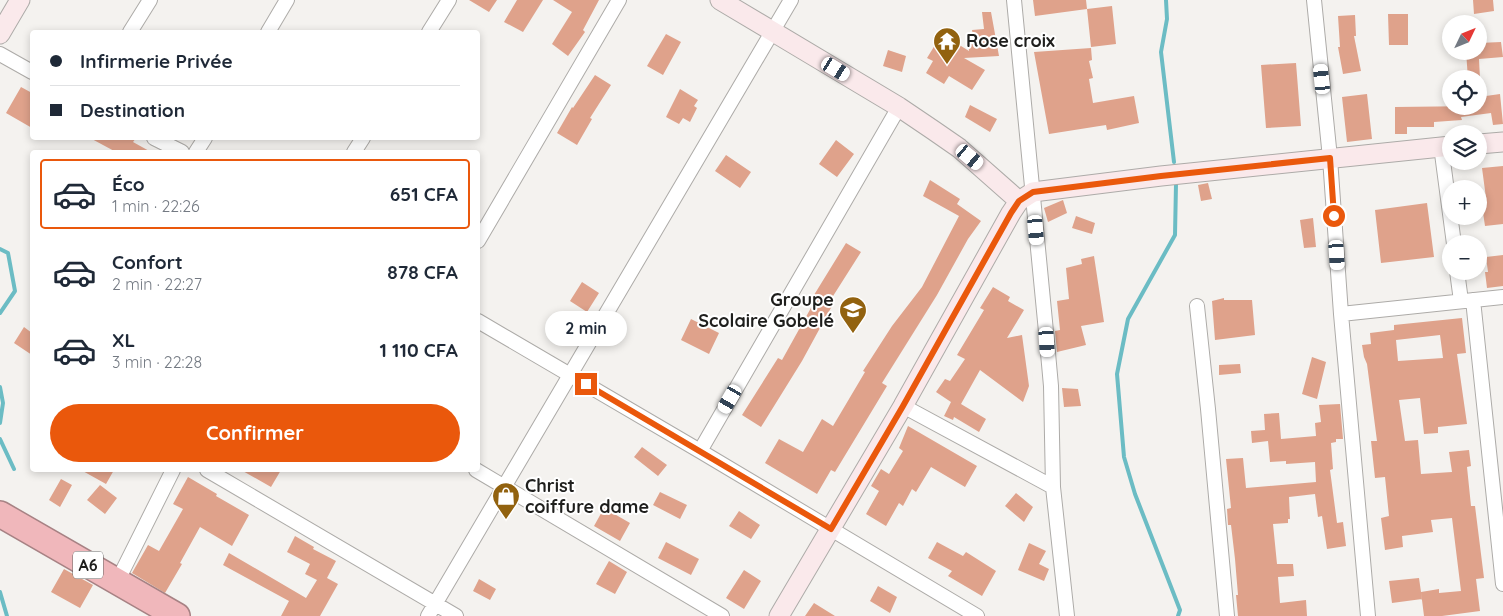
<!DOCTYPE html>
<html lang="fr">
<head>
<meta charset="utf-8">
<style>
  :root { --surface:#fff; --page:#f2f2f3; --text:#1f2937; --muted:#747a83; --line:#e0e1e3; --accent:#ea580c }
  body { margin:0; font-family:Quicksand,sans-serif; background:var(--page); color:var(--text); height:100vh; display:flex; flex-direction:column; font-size:19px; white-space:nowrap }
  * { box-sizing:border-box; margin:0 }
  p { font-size:16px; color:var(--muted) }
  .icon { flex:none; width:28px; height:28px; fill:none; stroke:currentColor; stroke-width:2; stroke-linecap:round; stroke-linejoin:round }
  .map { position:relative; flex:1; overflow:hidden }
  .details { position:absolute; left:30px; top:150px; width:450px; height:322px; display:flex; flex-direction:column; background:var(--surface); border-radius:5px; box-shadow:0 2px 8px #0003 }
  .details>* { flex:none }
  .hud { position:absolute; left:30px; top:30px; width:450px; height:110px; border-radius:5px; box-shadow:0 2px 8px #0003; display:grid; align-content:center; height:110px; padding:0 20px; background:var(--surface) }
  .needle { width:32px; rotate:47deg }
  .buttons { position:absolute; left:1442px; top:15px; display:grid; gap:10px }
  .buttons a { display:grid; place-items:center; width:45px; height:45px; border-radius:50%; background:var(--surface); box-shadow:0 2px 8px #0003; font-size:25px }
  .end { position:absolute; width:22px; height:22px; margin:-11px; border:6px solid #ea580c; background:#fff; box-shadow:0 0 0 2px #fff }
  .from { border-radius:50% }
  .bubble { position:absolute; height:35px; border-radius:18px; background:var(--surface); box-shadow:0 2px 8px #0003; font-size:16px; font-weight:800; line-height:35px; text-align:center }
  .car { position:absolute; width:15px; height:30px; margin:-15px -8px; border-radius:6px; box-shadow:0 0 4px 1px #0007; background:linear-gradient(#fff 24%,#345 0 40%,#fff 0 76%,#345 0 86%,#fff 0) }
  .hud b { display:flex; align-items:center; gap:18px; height:48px; font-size:19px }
  .hud b+b { border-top:1px solid var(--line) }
  .hud i { width:12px; height:12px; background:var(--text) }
  ul { padding:9px 0 0; list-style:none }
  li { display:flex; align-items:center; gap:15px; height:70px; margin:0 10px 8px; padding:0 10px; border:2px solid transparent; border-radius:5px }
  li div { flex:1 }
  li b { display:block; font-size:19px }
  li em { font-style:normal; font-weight:800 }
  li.active { border-color:var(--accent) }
  li>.icon { width:45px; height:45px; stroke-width:1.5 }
  .button { display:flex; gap:10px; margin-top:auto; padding:10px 20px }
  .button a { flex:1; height:58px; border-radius:30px; background:var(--accent); color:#fff; font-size:20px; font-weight:800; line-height:58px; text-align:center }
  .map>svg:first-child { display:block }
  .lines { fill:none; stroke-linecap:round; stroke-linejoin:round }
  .stream { stroke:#6bbcc4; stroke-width:4 }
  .building { fill:#dfa28b; fill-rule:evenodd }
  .street-casing { stroke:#adaba8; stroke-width:16 }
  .secondary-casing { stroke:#adaba8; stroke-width:21 }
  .highway-casing { stroke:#a78284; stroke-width:28 }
  .street { stroke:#fff; stroke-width:14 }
  .secondary { stroke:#fae9eb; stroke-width:19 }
  .highway { stroke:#f0b7bb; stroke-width:25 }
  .route { stroke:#ea580c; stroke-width:6 }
  .labels { text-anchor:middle; stroke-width:4; stroke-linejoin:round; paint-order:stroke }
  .shield { fill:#fff; stroke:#626261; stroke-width:1 }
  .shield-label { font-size:16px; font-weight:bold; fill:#1f1f1d }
  .poi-label { font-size:18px; font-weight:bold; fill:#1f1f1d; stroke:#fff; text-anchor:start }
</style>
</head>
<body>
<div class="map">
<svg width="1503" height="616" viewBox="0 0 1503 616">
  <rect width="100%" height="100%" fill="#f4f2ef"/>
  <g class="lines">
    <path class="stream" d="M1166 0 1167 19 1161 52 1174 162
      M1176 184 1175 235 1128 319 1117 374 1124 457 1135 494 1180 610 1178 616
      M0 249 8 253 15 291 0 313
      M0 387 3 403 0 423
      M0 439 14 469
      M0 592 7 616"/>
  </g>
  <path class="building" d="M469 0H497L489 12Z
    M517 0H543L523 32 504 22Z
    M553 0H599L583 30 585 32 568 56 552 44 572 12Z
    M1033 0H1086L1087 9 1035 16Z
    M1473 0H1493L1494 11 1474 14Z
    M1112 6 1116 44 1091 47 1087 9Z
    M982 12H991L999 56 964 58 985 70 972 90 949 76 944 84 926 73 933 61 927 58 935 45 939 47 945 36 969 51 968 37 974 40 972 30 984 29Z
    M1388 14H1408V45H1389Z
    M1355 15 1356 36H1354L1361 71 1343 74 1338 47H1340L1338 16Z
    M666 34 681 42 663 75 647 66Z
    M1501 42 1503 57 1479 59 1480 79H1468L1466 51H1479V43Z
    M1091 48 1092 60 1089 61 1093 78 1089 79 1093 103 1134 96 1139 123 1107 130 1106 125 1049 134 1034 52Z
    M888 50 906 56 902 72 883 66Z
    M1296 63 1301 126 1266 128 1261 65Z
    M595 75 611 85 590 118 592 119 577 145 557 133 572 107 573 108Z
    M21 87 32 93V128L6 113Z
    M680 89 698 100 694 106 697 108 690 122 683 118 679 124 666 117Z
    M1367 94 1372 139 1347 142 1342 97Z
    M1500 94 1503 124 1493 125 1491 113 1461 117 1462 120 1434 122V127H1407V134H1395V107L1479 106V97Z
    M970 105 997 119 990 132 965 117Z
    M90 138H136L133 142 151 152H116Z
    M836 140 854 154 837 177 819 164Z
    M726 155 751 172 740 188 715 171Z
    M1503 166V224L1485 226 1481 199 1486 198 1482 168Z
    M930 180 960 199 957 204 981 221 968 239 937 295 882 383 887 386 835 472 831 470 817 494 765 463 779 439 803 452 822 419 833 426 865 372 863 371 892 326 922 287 959 216 923 196Z
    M1208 183 1212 199 1201 201 1198 185Z
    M1063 200 1067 213 1048 222 1044 208Z
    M1427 203 1434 257 1381 263 1375 210Z
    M1076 216 1095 223 1092 234 1072 228Z
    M1313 218 1316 247 1304 248 1300 220Z
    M846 243 861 252 828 304 832 306 802 361 761 427 742 415 778 358 782 360 817 297 814 295Z
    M1503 255V286L1487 288 1485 272H1488L1486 257Z
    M1094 256 1104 322 1081 326 1086 345 1057 352 1055 331 1060 330 1057 301 1069 299 1066 268 1082 264 1081 259Z
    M582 282 599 293 587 312 570 301Z
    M993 287 1010 297 1008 301 1024 310 1007 338 1022 335 1029 386 1023 402 980 370 961 404 986 419 979 432 954 417 953 420 944 416 951 402 936 392 945 379 950 381 965 359 957 355 984 310 980 308Z
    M1224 298V300H1252L1255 335 1215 340 1212 301Z
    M1462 318 1466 353 1457 354 1467 424 1438 427V433L1424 434 1420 398 1399 400 1405 441 1418 440 1421 474 1452 472 1449 452 1469 450 1471 466 1467 467 1471 506H1475L1484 578 1476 579 1480 611 1442 616H1424L1421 592 1439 589V593L1461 591 1452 518 1431 520 1433 532 1402 536 1403 547 1385 550 1381 518 1389 516 1385 477 1375 478 1371 441H1377L1367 364 1364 357 1362 345 1371 344 1370 333 1394 330V325ZM1440 335 1443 358 1398 361 1396 340Z
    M691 319 719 333 709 354 681 340Z
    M24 327 32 333V355L14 343Z
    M1312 357 1326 362 1317 399 1302 394Z
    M1240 364 1241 373 1219 375V365Z
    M1062 388 1078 389 1081 406 1064 407Z
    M1340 404 1343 439H1336V442L1331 443 1333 469 1330 470 1337 523 1343 522 1346 546 1327 549 1322 516 1318 517 1315 494 1289 497 1290 519H1288V523L1273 524 1277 564H1293L1294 576 1278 577 1280 603 1306 600 1307 616H1238L1236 595H1238L1235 559 1231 525H1228L1227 509 1231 508 1226 459 1243 458 1246 488 1316 482 1315 462 1286 464V461L1270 462 1268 441 1252 443 1251 431 1265 430 1264 414 1279 413 1281 439 1316 436 1315 423 1321 422 1319 405Z
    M908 426 977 466 965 487 931 467 916 492 912 489 903 506 899 503 886 526 866 514 879 491 871 486 881 469 889 474 903 451 899 448Z
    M642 447 667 465 658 476 634 457Z
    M81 470H114L106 484Z
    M241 470H281L271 487Z
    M188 477 217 494 216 496 249 515 232 546 200 527 180 563 182 564 165 593 132 573 148 545 159 551 183 509 173 504Z
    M61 479 72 485 60 507 49 500Z
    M100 485 117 498 105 514 87 500Z
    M660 492 687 505 680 519 653 505Z
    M1016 493 1033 507 1024 522 1005 506Z
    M604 508 630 523 620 541 594 526Z
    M739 511 760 525 751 539 729 526Z
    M295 536 314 547 313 549 336 561 327 578 338 584 320 616H281L289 601 223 565 229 553 306 598 317 580 305 574 310 564 287 552Z
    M666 542 699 559 691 575 658 558Z
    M937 542 963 556 966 552 996 571 982 596 948 576 952 571 928 558Z
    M1029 543 1046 551 1039 564 1049 569 1044 581 1018 570Z
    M609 561 627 572 615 594 596 584Z
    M64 569 93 585 80 608 51 592Z
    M744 570 761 581 744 609 726 598Z
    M1419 578 1422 599 1392 603 1389 581Z
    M479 579 496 589 490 600 473 591Z
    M878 586 897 597 890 613 870 601Z
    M814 603 835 616H805Z"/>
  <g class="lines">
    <g class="street-casing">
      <path id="street" d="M1014 0 1047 342 1051 386 1053 487 1067 616
        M1314 0 1330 158 1341 314 1368 616
        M130 32 150 0
        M268 32 287 0
        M429 32 449 0
        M0 54 32 72
        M154 138 182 152
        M1441 146 1454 244
        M196 152 205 138
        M354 152 363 138
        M478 241 619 0
        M1457 271 1461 301
        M1473 300 1503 584
        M1197 306 1208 409 1227 616
        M1341 314 1503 297
        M478 321 700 451 977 616
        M903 406 1053 487
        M700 451 899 107
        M207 470 456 616
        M476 470 722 616
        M117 582 173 470
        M428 616 791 0"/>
    </g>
    <g class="secondary-casing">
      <path id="secondary" d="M720 0 899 107 933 130 959 148 1019 201
        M0 34 20 0
        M1479 144 1503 142
        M779 616 903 406 1011 213 1019 201 1033 192 1161 176 1451 146"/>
    </g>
    <g class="highway-casing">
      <path id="highway" d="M0 514 177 616"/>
    </g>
    <use href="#street" class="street"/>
    <use href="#secondary" class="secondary"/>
    <use href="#highway" class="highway"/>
  </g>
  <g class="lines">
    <path class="route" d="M586 384 831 529 903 406 1011 213 1019 201 1033 192 1161 176 1330 158 1334 216"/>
  </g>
  <defs>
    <g id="temple-pin" transform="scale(1.4375)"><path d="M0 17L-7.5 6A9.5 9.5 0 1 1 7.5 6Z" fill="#92620f" stroke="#fff"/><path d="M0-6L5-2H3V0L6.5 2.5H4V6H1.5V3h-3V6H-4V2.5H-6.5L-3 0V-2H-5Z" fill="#fff"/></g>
    <g id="school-pin" transform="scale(1.4375)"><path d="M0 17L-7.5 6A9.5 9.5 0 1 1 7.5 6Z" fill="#92620f" stroke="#fff"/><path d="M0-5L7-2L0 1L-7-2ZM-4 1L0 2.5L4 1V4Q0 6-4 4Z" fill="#fff"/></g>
    <g id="shop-pin" transform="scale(1.4375)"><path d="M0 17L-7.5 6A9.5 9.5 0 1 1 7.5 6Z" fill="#92620f" stroke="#fff"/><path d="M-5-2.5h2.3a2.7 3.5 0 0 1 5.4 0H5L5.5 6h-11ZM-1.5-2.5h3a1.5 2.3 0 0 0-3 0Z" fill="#fff"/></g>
  </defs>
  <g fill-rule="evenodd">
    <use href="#temple-pin" x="947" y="41"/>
    <use href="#school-pin" x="853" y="310"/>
    <use href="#shop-pin" x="506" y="496"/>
  </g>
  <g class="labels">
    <rect class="shield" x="73" y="551.5" width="30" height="27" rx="4"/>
    <g class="shield-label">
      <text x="88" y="571">A6</text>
    </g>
    <g class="poi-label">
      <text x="966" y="47">Rose croix</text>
      <text x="834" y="306" text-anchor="end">Groupe<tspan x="834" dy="21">Scolaire Gobelé</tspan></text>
      <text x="525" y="492">Christ<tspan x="525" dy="21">coiffure dame</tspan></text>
    </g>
  </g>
</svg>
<div class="buttons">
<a><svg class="needle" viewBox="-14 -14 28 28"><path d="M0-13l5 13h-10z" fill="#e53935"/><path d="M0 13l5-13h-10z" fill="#747a83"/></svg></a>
<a><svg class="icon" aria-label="locate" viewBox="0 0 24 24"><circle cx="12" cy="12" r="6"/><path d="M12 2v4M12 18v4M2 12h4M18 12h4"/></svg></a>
<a><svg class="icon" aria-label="layers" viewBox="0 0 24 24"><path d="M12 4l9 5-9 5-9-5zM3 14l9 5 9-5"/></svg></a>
<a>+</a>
<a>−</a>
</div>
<i class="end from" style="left:1334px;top:216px"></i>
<i class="end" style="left:586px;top:384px"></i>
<div class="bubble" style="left:545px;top:311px;width:82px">2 min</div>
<i class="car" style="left:836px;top:69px;rotate:121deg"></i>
<i class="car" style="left:1322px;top:79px;rotate:354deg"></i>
<i class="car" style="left:970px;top:157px;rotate:130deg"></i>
<i class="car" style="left:1036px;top:230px;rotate:175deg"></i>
<i class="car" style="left:1337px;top:255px;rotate:176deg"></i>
<i class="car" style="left:1047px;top:342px;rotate:176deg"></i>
<i class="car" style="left:730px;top:399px;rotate:210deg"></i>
<div class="hud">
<b><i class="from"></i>Infirmerie Privée</b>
<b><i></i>Destination</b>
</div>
<section class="details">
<ul>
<li class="active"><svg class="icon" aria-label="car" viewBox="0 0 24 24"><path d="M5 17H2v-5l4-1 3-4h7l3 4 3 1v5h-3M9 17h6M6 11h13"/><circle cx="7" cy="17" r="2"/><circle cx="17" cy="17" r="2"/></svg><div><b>Éco</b><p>1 min · 22:26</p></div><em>651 CFA</em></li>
<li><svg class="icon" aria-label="car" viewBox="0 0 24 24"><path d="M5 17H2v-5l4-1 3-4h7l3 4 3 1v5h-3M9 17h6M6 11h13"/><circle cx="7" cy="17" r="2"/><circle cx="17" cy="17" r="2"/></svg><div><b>Confort</b><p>2 min · 22:27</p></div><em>878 CFA</em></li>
<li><svg class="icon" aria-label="car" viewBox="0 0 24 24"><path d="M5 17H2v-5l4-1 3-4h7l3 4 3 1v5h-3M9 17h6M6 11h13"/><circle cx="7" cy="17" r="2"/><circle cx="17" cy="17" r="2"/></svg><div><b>XL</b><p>3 min · 22:28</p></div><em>1 110 CFA</em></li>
</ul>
<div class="button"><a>Confirmer</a></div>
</section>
</div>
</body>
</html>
